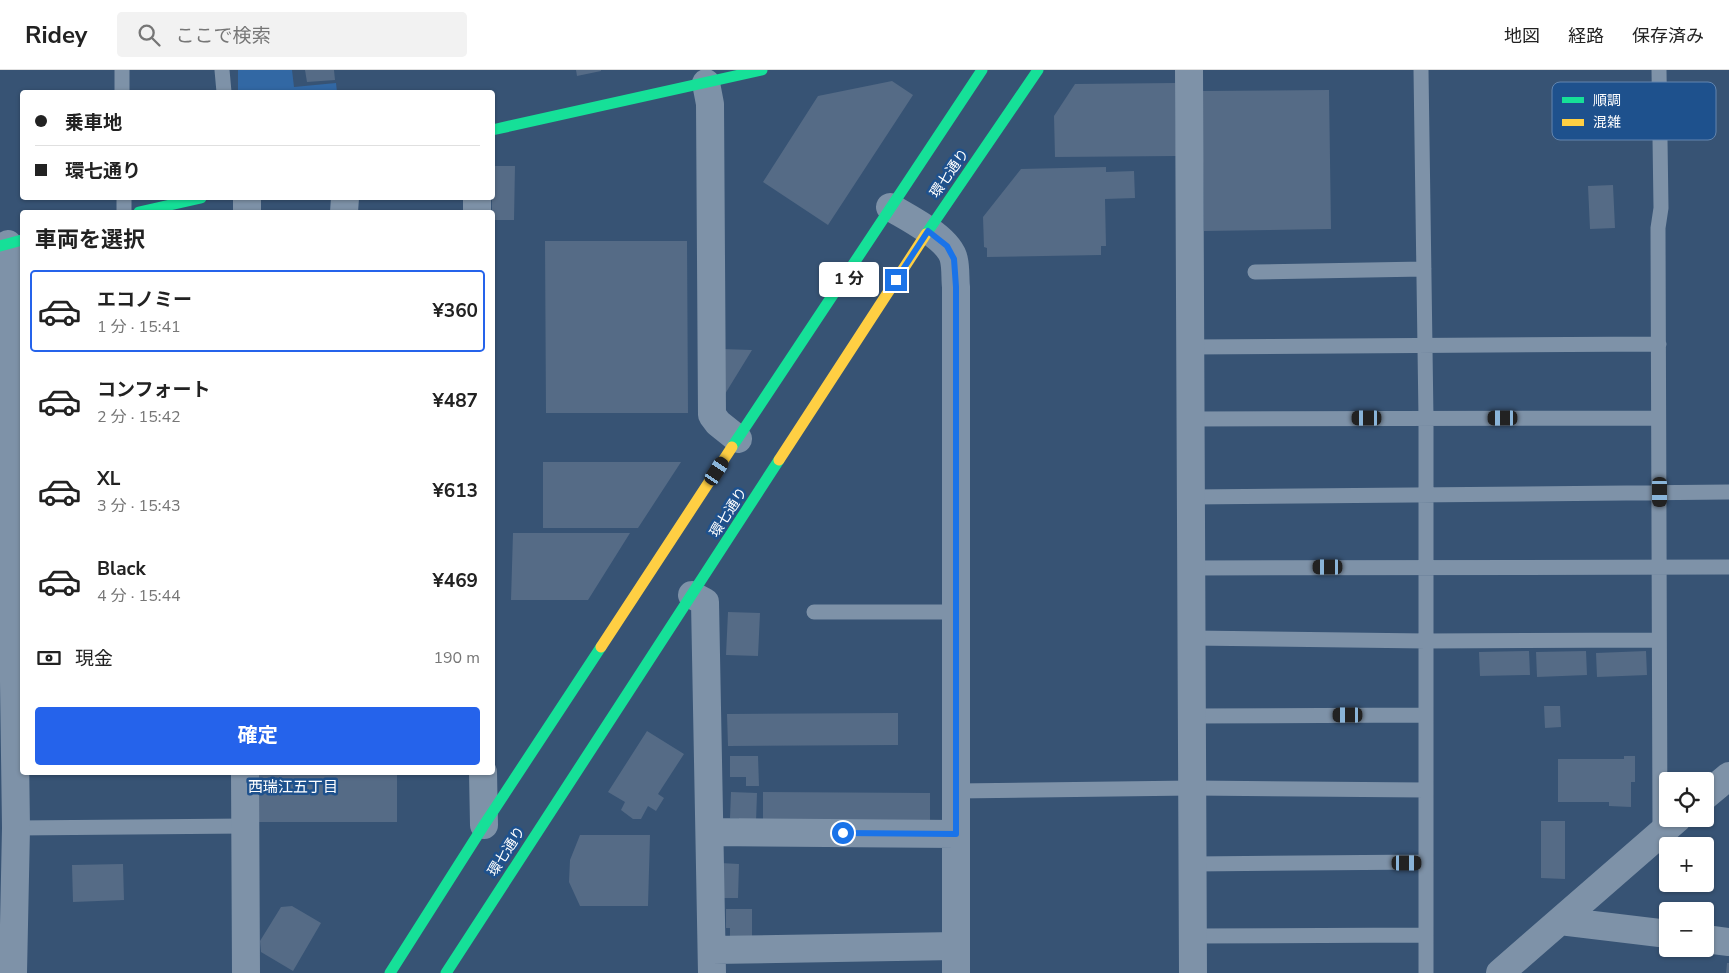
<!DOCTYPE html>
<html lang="ja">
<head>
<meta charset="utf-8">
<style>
  :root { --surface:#fff; --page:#f2f2f2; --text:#222; --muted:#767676; --line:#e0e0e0; --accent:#2563eb }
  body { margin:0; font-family:"Nunito Sans","Noto Sans JP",sans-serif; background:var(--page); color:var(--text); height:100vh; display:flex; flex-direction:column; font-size:19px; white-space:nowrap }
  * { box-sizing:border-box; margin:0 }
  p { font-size:16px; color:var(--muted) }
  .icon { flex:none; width:28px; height:28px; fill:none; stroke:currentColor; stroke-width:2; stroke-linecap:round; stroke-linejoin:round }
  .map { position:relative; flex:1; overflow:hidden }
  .side { position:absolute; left:20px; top:140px; width:475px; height:565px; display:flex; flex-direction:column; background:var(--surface); border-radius:5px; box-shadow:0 1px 4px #0004 }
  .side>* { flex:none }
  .banner { position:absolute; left:20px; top:20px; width:475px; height:110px; border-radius:5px; box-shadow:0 1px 4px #0004; display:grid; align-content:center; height:110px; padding:0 15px; background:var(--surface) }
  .tools { position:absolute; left:1659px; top:702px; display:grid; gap:10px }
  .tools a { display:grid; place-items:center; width:55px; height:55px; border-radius:5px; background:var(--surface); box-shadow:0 1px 4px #0004; font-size:25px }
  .end { position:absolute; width:22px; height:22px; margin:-11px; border:6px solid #1a73e8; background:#fff; box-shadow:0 0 0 2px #fff }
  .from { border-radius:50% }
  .bubble { position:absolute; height:35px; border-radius:5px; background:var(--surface); box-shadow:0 1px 4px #0004; font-size:16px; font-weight:700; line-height:35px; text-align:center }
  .car { position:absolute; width:15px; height:30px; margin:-15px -8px; border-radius:6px; box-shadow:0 0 4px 1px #0007; background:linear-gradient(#222 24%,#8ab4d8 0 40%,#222 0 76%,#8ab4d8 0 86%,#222 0) }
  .banner b { display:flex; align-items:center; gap:18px; height:48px; font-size:19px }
  .banner b+b { border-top:1px solid var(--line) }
  .banner i { width:12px; height:12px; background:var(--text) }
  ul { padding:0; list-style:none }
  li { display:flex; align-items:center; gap:15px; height:82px; margin:0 10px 8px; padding:0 5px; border:2px solid transparent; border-radius:5px }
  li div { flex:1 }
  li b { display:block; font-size:19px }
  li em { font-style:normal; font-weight:700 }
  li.on { border-color:var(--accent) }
  li>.icon { width:45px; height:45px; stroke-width:1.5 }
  h2 { padding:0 15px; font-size:22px; line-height:60px }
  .pay { display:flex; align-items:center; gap:12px; height:55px; padding:0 15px; font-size:19px }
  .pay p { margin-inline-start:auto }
  .cta { display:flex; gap:10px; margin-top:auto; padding:10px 15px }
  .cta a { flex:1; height:58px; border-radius:5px; background:var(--accent); color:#fff; font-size:20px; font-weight:700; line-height:58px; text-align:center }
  header { display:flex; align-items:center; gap:30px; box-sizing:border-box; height:70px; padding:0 25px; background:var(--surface); border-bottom:1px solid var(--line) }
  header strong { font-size:24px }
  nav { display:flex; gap:28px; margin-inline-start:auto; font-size:18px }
  .search { width:350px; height:45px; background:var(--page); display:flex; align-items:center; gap:12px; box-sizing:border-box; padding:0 18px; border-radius:5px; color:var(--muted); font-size:19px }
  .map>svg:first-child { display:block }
  .green { fill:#3268a4 }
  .building { fill:#556b86 }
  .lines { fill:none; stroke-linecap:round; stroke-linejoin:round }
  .lane { stroke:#7e92a8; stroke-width:15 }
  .street { stroke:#7e92a8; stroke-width:28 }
  .fast { stroke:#16e098; stroke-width:11 }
  .slow { stroke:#ffcf43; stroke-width:11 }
  .route { stroke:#1a73e8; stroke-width:6 }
  .labels { text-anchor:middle; stroke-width:5; stroke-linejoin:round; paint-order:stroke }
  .street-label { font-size:14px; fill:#fff; stroke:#1e518d }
  .neighbourhood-label { font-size:15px; fill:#fff; stroke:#1e518d }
  .key { fill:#1e518d; stroke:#6285af; stroke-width:1 }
  .key-label { font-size:14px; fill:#fff }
</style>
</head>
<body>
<header>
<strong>Ridey</strong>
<div class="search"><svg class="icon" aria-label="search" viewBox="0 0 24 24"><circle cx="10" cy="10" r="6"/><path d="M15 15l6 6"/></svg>ここで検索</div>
<nav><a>地図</a><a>経路</a><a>保存済み</a></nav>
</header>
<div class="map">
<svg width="1729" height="903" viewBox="0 0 1729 903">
  <rect width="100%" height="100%" fill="#375374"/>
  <path class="green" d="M238 0H292L294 17 336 13 337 22H238Z"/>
  <path class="building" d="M305 0H334L335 10 307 12Z
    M576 0H601V1L577 6Z
    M892 11 913 25 828 155 763 112 818 26Z
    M1175 13 1176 86 1055 87 1054 46 1075 14Z
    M1329 20 1331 159 1204 161 1202 21Z
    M492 96H515L514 150H492Z
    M1106 97V102L1134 101 1135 128 1105 129 1106 176H1101V185L987 187V178L984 177 983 147 1021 99Z
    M1613 115 1615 158 1590 159 1588 116Z
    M545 171H687L688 343H546Z
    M721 279 752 280 725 324Z
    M543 392H681L638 458H543Z
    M513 463H630L588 530H511Z
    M728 542 760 543 758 586 726 585Z
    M1529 581 1530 605 1480 606 1479 582Z
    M1586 581 1587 605 1537 607 1536 582Z
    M1646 581 1647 605 1597 607 1596 583Z
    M1544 636H1560L1561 657 1545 658Z
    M898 643V675L728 676 727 644Z
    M647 661 684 684 658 724 664 728 656 741 648 736 641 749H633L621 740 625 732 608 722Z
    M730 686H758L759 716H746V707H730Z
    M1624 686H1635V712H1631V737L1609 736V732H1558V689H1624Z
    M257 702H397V752H258Z
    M731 722 757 723 756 752H739V748H730Z
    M763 722 930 723V750H763Z
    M1541 751H1565V809L1541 808Z
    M580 765H650L648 836H580L569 812 570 790Z
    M720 793 739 794 738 828H720Z
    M123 794 124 830 73 832 72 795Z
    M292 836 321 853 293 901 261 882 260 871 281 837Z
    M726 839H752V866H730V858H726Z
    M1727 893H1729V903H1726Z"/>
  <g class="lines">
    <path class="lane" d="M122 0V22
      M222 0 224 22
      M1421 0 1426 348V903
      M1659 0 1661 138 1658 158 1660 763
      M124 128V142
      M1255 202 1424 199
      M1190 277 1659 274
      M1191 349 1658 348
      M1191 427 1729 422
      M1191 498 1729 497
      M814 542H955
      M1192 568 1426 571 1658 570
      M1192 646 1425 645
      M956 721 1193 718 1425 720
      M16 758 246 756
      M1193 794 1426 792
      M1193 866 1426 865"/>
    <path class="street" d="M1189 0 1193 903
      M706 13 710 34 712 345 718 353 738 369
      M890 137C908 148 950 168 954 190 956 199 955 209 956 217V903
      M247 142V128
      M344 142 345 128
      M477 142V128
      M8 174 16 758 13 903
      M692 525 705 532 712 903
      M245 702 246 903
      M483 702 484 755
      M1705 726 1729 706
      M711 762 956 764
      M1560 851 1668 864
      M1705 869 1729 872
      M712 880 956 876
      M1500 903 1677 749"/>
    <path class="fast" d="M492 60 762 0
      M139 142 201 128
      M926 164 1038 0
      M0 176 22 170
      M732 377 982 0
      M390 903 484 755 601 577
      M446 903 779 390"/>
    <path class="slow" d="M779 390 926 164
      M601 577 732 377"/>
  </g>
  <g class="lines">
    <path class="route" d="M843 763 956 764V217L954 189 947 176 928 161 896 210"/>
  </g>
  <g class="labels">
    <g class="street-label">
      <text transform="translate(949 103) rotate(-55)" y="5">環七通り</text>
      <text transform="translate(728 442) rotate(-57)" y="5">環七通り</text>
      <text transform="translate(506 781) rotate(-57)" y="5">環七通り</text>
    </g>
    <g class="neighbourhood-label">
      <text x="293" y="722">西瑞江五丁目</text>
    </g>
  </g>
  <rect x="1552" y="12" width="164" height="58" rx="8" class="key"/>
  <rect x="1562" y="27" width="22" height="6" fill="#16e098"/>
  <rect x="1562" y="49" width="22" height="7" fill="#ffcf43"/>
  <g class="key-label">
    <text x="1593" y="35">順調</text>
    <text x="1593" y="57">混雑</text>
  </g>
</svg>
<div class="tools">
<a><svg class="icon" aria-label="locate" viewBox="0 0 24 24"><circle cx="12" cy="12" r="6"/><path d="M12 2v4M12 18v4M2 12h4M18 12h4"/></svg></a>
<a>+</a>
<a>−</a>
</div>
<i class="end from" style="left:843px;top:763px"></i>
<i class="end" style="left:896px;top:210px"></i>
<div class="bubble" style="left:819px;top:192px;width:60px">1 分</div>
<i class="car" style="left:1367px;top:348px;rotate:270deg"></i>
<i class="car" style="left:1503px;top:348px;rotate:270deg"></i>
<i class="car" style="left:717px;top:401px;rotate:33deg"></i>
<i class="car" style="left:1660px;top:422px;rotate:180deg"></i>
<i class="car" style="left:1328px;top:497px;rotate:270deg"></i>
<i class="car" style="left:1348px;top:645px;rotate:270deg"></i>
<i class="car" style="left:1407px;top:793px;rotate:90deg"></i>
<div class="banner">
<b><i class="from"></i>乗車地</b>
<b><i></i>環七通り</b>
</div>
<section class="side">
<h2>車両を選択</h2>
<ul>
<li class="on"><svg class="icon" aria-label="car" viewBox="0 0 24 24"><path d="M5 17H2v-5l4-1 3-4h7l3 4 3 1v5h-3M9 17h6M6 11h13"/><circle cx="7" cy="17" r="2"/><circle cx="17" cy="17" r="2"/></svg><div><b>エコノミー</b><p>1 分 · 15:41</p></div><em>¥360</em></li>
<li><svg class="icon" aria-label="car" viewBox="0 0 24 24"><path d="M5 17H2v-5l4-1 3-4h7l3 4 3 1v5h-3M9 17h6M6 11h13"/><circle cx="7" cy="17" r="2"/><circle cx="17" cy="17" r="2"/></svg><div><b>コンフォート</b><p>2 分 · 15:42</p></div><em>¥487</em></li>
<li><svg class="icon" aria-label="car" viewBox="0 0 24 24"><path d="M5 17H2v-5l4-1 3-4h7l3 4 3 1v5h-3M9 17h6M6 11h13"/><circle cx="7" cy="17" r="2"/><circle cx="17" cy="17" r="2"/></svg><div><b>XL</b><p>3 分 · 15:43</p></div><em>¥613</em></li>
<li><svg class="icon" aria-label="car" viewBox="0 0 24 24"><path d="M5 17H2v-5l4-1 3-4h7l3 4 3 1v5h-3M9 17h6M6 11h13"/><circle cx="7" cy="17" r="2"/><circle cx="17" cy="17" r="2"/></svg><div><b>Black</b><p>4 分 · 15:44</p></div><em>¥469</em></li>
</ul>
<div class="pay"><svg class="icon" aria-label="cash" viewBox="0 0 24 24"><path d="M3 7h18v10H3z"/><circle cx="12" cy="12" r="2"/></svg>現金<p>190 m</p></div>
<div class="cta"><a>確定</a></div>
</section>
</div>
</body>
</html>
